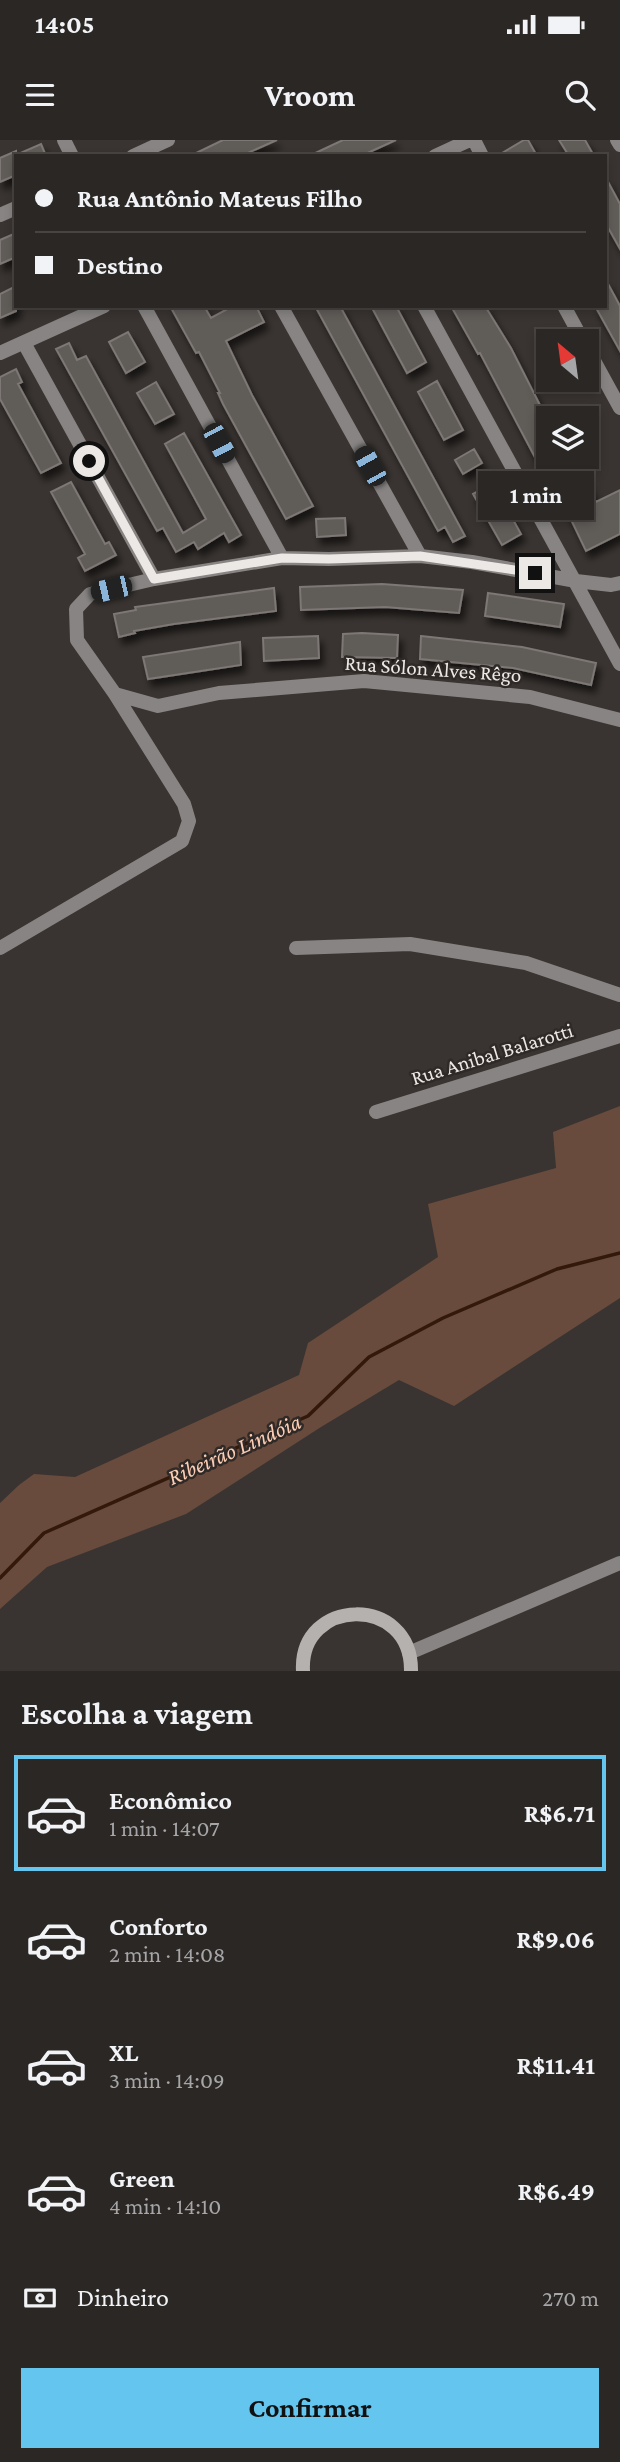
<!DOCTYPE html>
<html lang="pt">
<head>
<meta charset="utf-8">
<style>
  :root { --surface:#2b2725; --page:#332f2d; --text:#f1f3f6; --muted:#a6a5a7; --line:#474442; --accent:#64c5ee }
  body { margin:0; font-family:"Crimson Pro",serif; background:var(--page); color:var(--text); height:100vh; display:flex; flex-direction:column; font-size:26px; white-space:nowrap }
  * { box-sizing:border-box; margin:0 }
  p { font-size:23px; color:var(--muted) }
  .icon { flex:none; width:38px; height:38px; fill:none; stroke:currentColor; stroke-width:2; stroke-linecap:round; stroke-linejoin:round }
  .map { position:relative; height:1531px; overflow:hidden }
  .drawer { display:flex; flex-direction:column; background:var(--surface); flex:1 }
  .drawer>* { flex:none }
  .top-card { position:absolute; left:14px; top:14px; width:593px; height:154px; border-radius:0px; box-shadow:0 4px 10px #0003,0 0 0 2px var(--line); display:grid; align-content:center; height:154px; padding:0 21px; background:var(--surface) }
  .needle { width:46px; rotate:331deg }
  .controls { position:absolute; left:536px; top:189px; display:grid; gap:14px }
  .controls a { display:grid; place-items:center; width:63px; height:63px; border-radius:0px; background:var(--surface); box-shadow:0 4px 10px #0003,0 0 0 2px var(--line); font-size:35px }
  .end { position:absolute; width:32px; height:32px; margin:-16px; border:9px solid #ece8e6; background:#111; box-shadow:0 0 0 4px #111 }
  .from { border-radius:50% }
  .bubble { position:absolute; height:49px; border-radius:0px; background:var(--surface); box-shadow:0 4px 10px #0003,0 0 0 2px var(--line); font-size:23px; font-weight:700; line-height:49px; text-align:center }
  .car { position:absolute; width:21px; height:42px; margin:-21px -10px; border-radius:9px; box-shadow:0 0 5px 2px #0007; background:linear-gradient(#222 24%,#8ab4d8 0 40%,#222 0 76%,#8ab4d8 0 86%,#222 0) }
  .top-card b { display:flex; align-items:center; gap:24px; height:66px; font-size:26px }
  .top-card b+b { border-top:2px solid var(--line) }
  .top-card i { width:18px; height:18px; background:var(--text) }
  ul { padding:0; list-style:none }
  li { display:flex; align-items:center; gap:21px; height:116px; margin:0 14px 10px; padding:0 7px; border:4px solid transparent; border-radius:0px }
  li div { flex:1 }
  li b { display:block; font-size:26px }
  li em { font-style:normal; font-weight:700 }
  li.on { border-color:var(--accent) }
  li>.icon { width:63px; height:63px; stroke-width:1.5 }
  h2 { padding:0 21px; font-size:32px; line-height:84px }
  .pay { display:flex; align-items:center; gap:18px; height:77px; padding:0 21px; font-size:26px }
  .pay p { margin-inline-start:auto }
  .cta { display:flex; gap:14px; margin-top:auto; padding:14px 21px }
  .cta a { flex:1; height:80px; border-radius:0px; background:var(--accent); color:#111; font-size:28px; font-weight:700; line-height:80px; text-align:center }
  .status { display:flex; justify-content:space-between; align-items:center; height:49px; padding:0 35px; background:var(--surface); direction:ltr }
  .status svg { height:19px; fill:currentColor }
  header { display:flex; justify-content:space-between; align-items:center; height:91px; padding:0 21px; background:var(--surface); font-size:32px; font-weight:700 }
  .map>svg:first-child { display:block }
  .green { fill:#684b3c }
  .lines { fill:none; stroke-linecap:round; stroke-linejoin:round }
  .stream { stroke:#33190a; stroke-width:3.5 }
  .building { fill:#615c59; stroke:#7d7774; stroke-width:2; filter:url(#shadow) }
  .street { stroke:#878483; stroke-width:14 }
  .secondary { stroke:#b5b1af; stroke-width:14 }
  .route { stroke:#ece8e6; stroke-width:9 }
  .labels { text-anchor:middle; stroke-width:5; stroke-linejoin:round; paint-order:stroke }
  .street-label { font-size:21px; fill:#ece8e6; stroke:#2f2a27 }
  .water-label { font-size:23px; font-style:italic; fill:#fccdb5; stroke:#2f2a27 }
</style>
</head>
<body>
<div class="status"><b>14:05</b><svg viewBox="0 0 49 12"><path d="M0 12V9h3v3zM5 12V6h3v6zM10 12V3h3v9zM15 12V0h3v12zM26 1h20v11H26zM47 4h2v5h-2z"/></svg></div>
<header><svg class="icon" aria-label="menu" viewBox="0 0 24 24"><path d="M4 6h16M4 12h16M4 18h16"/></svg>Vroom<svg class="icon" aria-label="search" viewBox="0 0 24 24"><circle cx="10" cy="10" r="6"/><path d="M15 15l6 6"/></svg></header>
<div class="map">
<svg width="620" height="1531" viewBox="0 0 620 1531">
  <defs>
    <filter id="shadow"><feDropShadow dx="4" dy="7" stdDeviation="3.5" flood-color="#0009"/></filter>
  </defs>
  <rect width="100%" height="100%" fill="#393431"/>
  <path class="green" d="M620 966V1158L454 1266 399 1240 321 1287 186 1374 47 1427 0 1469V1363L19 1345 34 1334 75 1337 299 1235 308 1203 438 1117 428 1064 556 1028 553 992Z"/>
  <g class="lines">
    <path class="stream" d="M0 1438 44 1393 308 1276 369 1217 443 1178 557 1129 620 1113"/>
  </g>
  <path class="building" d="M223 0H277L241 16H190Z
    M343 0H396L361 16H309Z
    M524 0H528L537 16H497Z
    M559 0H585L594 16H569Z
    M41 4 46 16H16V35L0 42V18L16 11V15Z
    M606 38 620 64V109L606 84Z
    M16 93V117L0 124V100Z
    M606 140 620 166V211L595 166H606Z
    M12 148 16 156V171L0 178V154Z
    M170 166H204L211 178 233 166H256L264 182 226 201 252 255 313 366 286 379 223 264 218 253H220L199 212 196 213Z
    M315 166H340L465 396 453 402 445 387 438 391Z
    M371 166H396L426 222 407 233Z
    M451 166H485L511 208 545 275 548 274V317H567L582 342 585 340 596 362 620 350V394L586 411 553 342 549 344 480 213 478 214Z
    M128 192 145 222 126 233 109 202Z
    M69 203 77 220 86 216 183 393 206 379 165 304 184 293 241 395 229 402 224 393 198 409 194 402 176 412 163 388 157 391 56 209Z
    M16 229 22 242 18 244 61 323 41 333 0 259V237Z
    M437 241 463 290 444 300 418 252Z
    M156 242 174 274 155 284 137 253Z
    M474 309 482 323 463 334 455 320Z
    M71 342 105 404 109 402 116 415 85 431 78 418 85 414 51 352Z
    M493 343 521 394 502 405 473 354Z
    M345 378 346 395 317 397 316 379Z
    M382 444 463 450 459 473 385 467 301 470 300 447Z
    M274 448 276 471 174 484 134 491 135 493 119 497 114 474 136 470 135 467Z
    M488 453 564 464 560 487 485 476Z
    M362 493 398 495 397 518 342 517 343 494Z
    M318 496 319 518 264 521 263 498Z
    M421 496 522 507 596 523 591 545 513 528 420 519Z
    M240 502 241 525 148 539 143 517Z"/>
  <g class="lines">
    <path class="street" d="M64 0 72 16
      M474 0 482 16
      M617 0 620 5
      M133 16 168 0
      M435 16 470 0
      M0 75 16 68
      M144 166 282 418
      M281 166 420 416
      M424 166 620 524
      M564 166 583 201
      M24 203 154 439
      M586 206 620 268
      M0 213 104 166
      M115 554 158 566 219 553 364 541 530 557 620 580
      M0 808 182 701 189 681 184 664 115 554 77 500 76 469 90 454 154 439 282 418 329 419 420 416 472 422 576 441 611 445 620 443
      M296 808 410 804 526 823 620 855
      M376 972 620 896
      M409 1513 620 1423"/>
    <path class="secondary" d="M303 1531C299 1457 412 1454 411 1531"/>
  </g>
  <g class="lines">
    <path class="route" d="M89 321 154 439 282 418 329 419 420 416 535 433"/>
  </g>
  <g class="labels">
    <g class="street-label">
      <text transform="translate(433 529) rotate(4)" y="7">Rua Sólon Alves Rêgo</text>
      <text transform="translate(492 914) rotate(-17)" y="7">Rua Anibal Balarotti</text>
    </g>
    <g class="water-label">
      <text transform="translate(234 1309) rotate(-24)" y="8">Ribeirão Lindóia</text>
    </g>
  </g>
</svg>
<div class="controls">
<a><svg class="needle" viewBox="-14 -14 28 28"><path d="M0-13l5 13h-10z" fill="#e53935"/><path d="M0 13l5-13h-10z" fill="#a6a5a7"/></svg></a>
<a><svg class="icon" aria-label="layers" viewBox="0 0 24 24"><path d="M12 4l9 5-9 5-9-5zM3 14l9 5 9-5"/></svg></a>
</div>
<i class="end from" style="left:89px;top:321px"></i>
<i class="end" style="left:535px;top:433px"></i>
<div class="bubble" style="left:478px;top:331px;width:116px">1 min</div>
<i class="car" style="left:219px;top:303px;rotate:152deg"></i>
<i class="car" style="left:370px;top:326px;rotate:331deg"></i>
<i class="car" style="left:111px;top:449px;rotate:257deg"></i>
<div class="top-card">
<b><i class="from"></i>Rua Antônio Mateus Filho</b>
<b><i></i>Destino</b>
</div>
</div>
<section class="drawer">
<h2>Escolha a viagem</h2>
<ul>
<li class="on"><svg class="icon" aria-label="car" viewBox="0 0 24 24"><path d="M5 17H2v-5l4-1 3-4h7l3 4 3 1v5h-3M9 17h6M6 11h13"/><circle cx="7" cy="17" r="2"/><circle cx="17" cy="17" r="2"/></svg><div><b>Econômico</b><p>1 min · 14:07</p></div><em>R$6.71</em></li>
<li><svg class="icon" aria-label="car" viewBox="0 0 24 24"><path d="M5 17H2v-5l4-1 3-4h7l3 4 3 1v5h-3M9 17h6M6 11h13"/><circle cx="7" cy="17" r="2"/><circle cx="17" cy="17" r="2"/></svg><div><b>Conforto</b><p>2 min · 14:08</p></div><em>R$9.06</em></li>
<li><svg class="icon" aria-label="car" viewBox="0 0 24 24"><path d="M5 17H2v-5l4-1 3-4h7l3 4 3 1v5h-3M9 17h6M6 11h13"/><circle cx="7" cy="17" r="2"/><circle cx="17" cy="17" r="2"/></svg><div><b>XL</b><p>3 min · 14:09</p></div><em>R$11.41</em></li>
<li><svg class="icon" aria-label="car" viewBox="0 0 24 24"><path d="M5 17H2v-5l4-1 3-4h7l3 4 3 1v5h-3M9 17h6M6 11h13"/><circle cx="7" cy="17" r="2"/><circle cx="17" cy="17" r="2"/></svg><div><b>Green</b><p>4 min · 14:10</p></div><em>R$6.49</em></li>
</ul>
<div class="pay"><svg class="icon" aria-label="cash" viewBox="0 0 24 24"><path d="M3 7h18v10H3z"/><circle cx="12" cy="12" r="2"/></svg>Dinheiro<p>270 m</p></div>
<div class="cta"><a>Confirmar</a></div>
</section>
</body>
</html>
